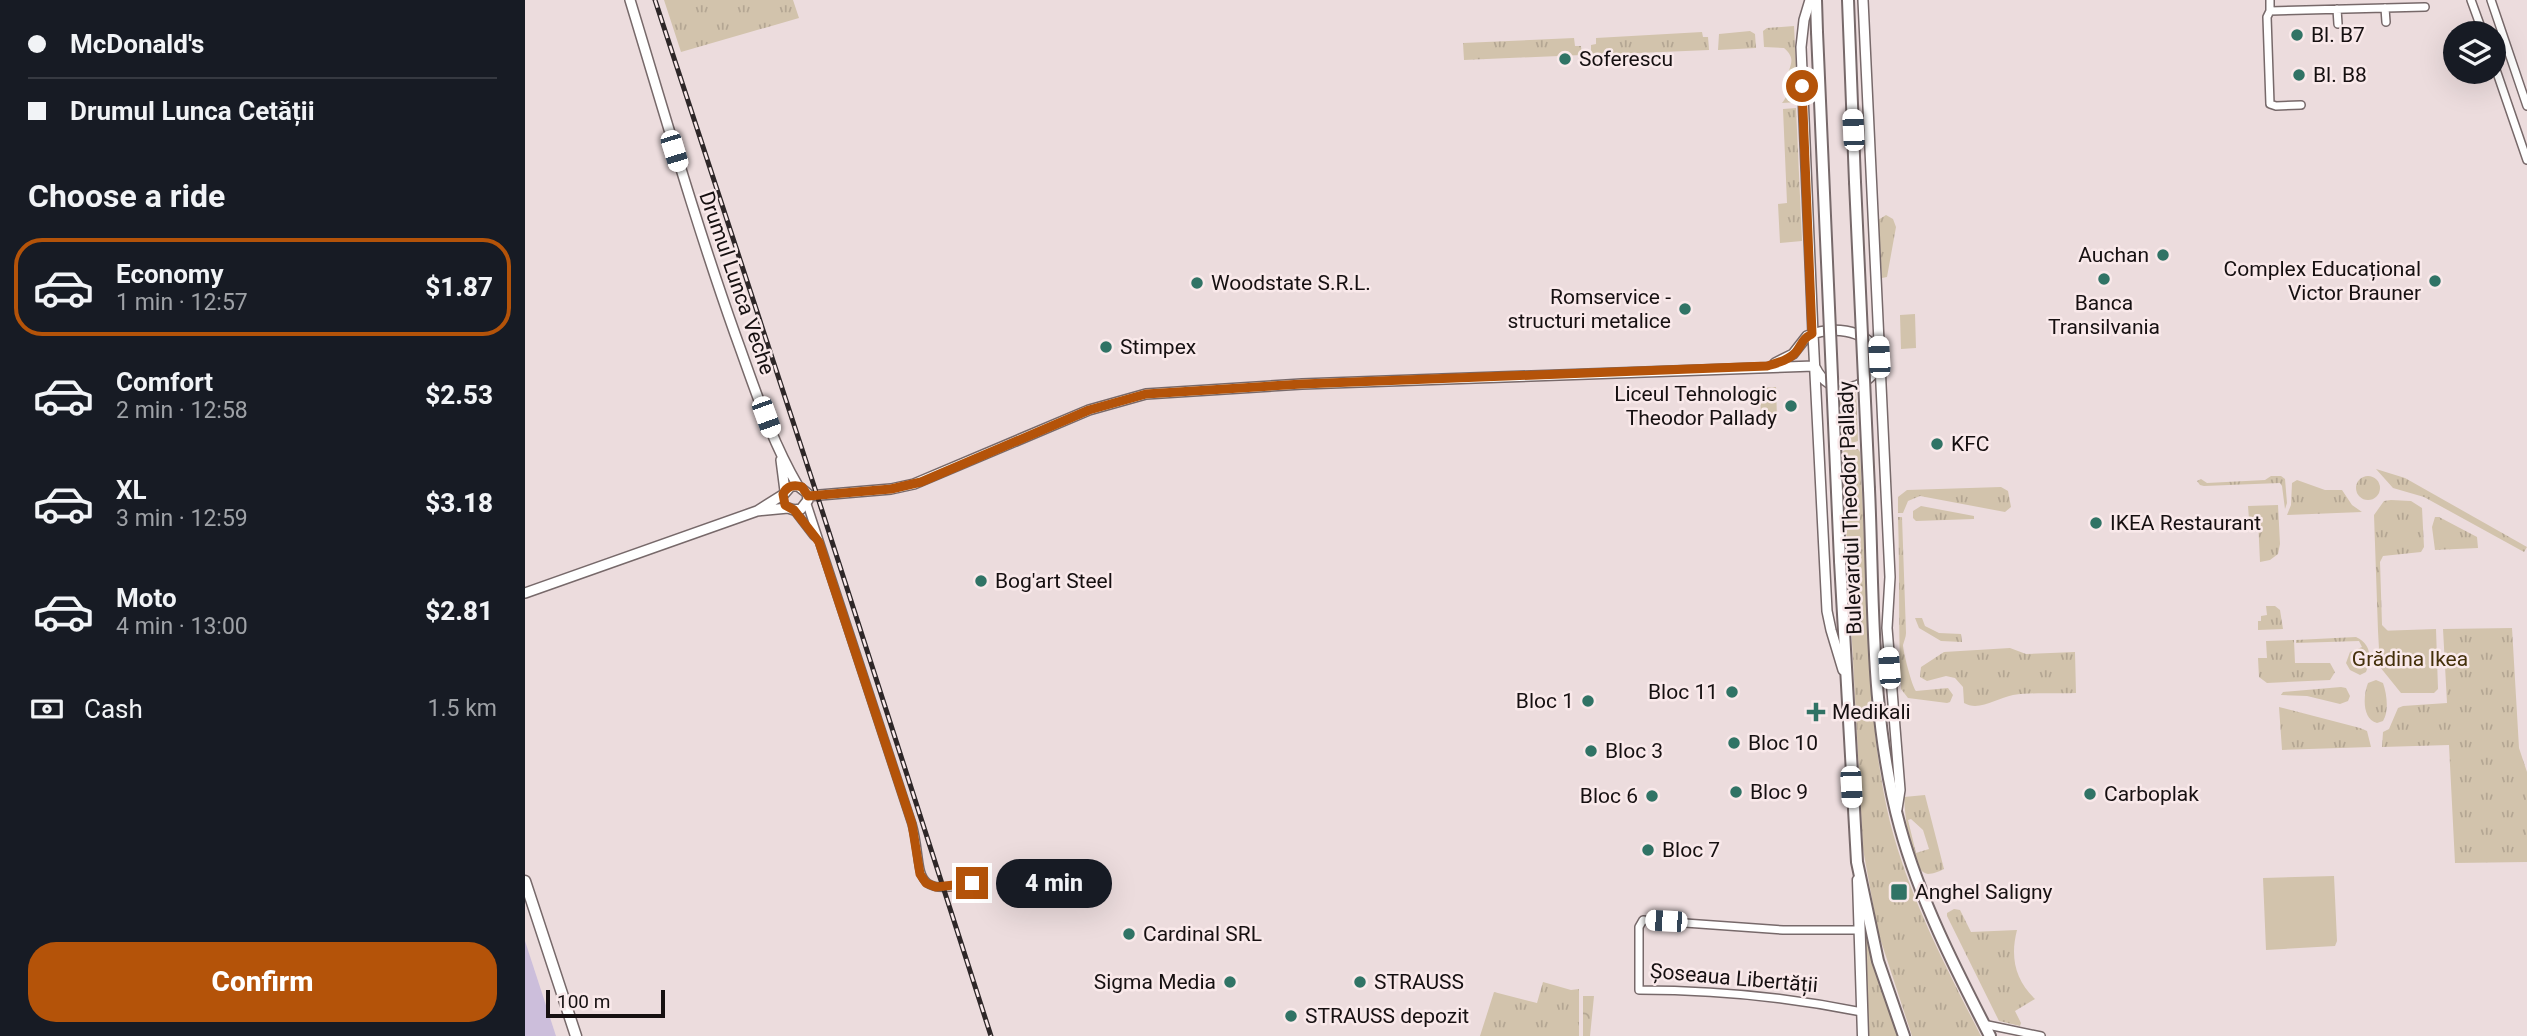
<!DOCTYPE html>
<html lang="en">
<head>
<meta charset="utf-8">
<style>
  :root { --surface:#171b24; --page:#20242c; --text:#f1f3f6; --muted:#9ea1a6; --line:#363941; --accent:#b45309 }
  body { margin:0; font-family:Roboto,sans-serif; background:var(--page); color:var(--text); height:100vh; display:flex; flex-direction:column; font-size:26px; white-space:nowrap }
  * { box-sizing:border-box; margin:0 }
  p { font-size:23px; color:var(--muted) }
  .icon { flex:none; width:38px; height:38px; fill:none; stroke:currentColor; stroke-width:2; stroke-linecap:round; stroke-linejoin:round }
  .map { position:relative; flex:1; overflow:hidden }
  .drawer { display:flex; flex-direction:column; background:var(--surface); width:525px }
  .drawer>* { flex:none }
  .hud { display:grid; align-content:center; height:154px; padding:0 28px; background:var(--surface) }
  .controls { position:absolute; left:1918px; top:21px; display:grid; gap:14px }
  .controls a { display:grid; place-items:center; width:63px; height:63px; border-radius:50%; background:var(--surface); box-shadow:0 7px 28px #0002; font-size:35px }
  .scale { position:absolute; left:21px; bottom:18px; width:119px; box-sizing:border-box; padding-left:7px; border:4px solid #161011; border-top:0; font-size:19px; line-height:24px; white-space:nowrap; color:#161011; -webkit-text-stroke:5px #f9e9ea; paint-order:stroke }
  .end { position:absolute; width:32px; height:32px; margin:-16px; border:9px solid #b45309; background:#fff; box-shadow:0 0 0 4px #fff }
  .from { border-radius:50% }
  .bubble { position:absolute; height:49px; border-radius:24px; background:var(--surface); box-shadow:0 7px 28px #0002; font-size:23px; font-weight:800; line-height:49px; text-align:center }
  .car { position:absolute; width:21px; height:42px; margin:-21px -10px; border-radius:9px; box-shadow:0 0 5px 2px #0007; background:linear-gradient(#fff 24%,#345 0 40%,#fff 0 76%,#345 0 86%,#fff 0) }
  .hud b { display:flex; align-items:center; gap:24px; height:66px; font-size:26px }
  .hud b+b { border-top:2px solid var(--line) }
  .hud i { width:18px; height:18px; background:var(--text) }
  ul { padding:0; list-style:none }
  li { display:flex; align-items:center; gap:21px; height:98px; margin:0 14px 10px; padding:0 14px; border:4px solid transparent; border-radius:28px }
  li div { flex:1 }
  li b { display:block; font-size:26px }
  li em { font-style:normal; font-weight:800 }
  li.on { border-color:var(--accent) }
  li>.icon { width:63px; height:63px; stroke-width:1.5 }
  h2 { padding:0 28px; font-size:32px; line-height:84px }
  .pay { display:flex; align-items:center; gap:18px; height:77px; padding:0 28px; font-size:26px }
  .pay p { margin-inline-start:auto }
  .button { display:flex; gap:14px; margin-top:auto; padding:14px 28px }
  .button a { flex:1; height:80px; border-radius:28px; background:var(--accent); color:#fff; font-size:28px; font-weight:800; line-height:80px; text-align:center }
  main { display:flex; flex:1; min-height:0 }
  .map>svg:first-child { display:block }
  .grass { fill:url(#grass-tufts); fill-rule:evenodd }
  .park { fill:url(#park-crowns) }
  .garden { fill:#d2c3ac }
  .water { fill:#ccbedb }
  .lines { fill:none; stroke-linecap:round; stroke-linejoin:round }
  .minor-casing { stroke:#77696a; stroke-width:10 }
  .tertiary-casing { stroke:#77696a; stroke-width:12 }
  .secondary-casing { stroke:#77696a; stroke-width:13 }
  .primary-casing { stroke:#77696a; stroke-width:14 }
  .minor { stroke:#fff; stroke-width:7 }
  .tertiary { stroke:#fff; stroke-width:9 }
  .secondary { stroke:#fff; stroke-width:10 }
  .primary { stroke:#fff; stroke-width:10 }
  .rail-casing { stroke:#2e2728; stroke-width:5 }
  .rail { stroke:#f9e9ea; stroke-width:2.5; stroke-dasharray:8; stroke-linecap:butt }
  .primary-bridge-casing { stroke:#77696a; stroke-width:14; stroke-linecap:butt }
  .primary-bridge { stroke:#fff; stroke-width:10 }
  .route { stroke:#b45309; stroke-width:9 }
  .poi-dot { fill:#307365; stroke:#f9e9ea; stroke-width:2.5 }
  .labels { text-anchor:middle; stroke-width:5; stroke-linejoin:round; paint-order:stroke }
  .poi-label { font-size:21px; fill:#161011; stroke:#f9e9ea; text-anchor:start }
  .street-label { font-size:21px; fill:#161011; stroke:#f9e9ea }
  .park-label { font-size:21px; fill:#44300b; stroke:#f9e9ea }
</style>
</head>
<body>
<main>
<section class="drawer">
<div class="hud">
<b><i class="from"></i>McDonald's</b>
<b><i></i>Drumul Lunca Cetății</b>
</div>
<h2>Choose a ride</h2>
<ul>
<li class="on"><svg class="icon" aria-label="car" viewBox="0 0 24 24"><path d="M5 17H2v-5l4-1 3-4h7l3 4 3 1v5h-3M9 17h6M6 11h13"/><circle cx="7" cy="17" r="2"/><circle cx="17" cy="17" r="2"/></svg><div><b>Economy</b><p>1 min · 12:57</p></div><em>$1.87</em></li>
<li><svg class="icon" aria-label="car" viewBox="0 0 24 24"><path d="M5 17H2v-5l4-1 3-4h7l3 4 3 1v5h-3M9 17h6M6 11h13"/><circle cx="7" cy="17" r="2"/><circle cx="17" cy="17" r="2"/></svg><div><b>Comfort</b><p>2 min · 12:58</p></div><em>$2.53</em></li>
<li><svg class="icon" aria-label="car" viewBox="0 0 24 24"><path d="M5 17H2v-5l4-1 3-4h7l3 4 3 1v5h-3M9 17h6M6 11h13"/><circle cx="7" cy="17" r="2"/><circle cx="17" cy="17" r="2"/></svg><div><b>XL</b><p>3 min · 12:59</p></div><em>$3.18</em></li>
<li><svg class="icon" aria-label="car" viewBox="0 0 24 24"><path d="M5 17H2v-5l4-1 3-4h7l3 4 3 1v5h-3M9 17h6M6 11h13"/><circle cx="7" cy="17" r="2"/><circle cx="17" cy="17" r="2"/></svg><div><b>Moto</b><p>4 min · 13:00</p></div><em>$2.81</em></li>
</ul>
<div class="pay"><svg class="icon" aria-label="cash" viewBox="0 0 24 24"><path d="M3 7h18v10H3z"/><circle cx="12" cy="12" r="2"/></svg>Cash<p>1.5 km</p></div>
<div class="button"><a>Confirm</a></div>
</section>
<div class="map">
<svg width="2002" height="1036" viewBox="0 0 2002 1036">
  <defs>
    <pattern id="grass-tufts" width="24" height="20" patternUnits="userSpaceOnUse" patternTransform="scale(1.75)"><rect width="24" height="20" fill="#d2c3ac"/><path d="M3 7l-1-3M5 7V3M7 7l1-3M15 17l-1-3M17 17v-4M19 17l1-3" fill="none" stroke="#b4a693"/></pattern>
    <pattern id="park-crowns" width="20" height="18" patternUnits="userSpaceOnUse" patternTransform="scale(1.75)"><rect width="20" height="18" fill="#d2c3ac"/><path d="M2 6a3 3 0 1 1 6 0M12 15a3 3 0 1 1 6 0" fill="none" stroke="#b4a693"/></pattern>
  </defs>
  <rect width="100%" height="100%" fill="#ecdcdd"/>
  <path class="grass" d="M139 0H268L274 18 156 52Z
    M1269 26 1273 102 1257 103C1264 95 1261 90 1262 80 1263 66 1273 60 1259 48L1239 47 1238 31 1242 28Z
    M1225 31 1230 34 1231 48 1193 50 1194 34Z
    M1177 32 1178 37H1183L1184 50 1066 55V45L1071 44V38Z
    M1049 38 1050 46H1056L1057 55 939 60 938 43Z
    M1271 108 1277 241 1255 243 1253 204 1262 203 1258 109Z
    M1361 215 1368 219 1371 227 1362 277 1357 278 1353 220Z
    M1331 392 1333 441 1321 445 1317 442 1315 395Z
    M1333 449 1335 452C1338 509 1340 565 1343 622 1346 689 1349 756 1365 822 1384 897 1421 967 1456 1036H1387L1353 932 1338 849 1317 452 1320 450Z
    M1851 469 1880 478 2002 547 1999 552 1899 497 1868 488Z
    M1746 476H1756L1760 479 1762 503 1760 509 1757 486 1755 483 1679 486 1675 485 1672 481 1676 479 1682 483 1740 480Z
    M1831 488a12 12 0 1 1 24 0a12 12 0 1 1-24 0Z
    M1772 480 1800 490H1817L1827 505 1837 512 1762 515 1766 505 1767 483Z
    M1476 487 1483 491 1486 507 1480 512 1395 496 1383 501 1378 513H1373V497L1382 490Z
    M1866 500 1886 501 1897 508 1899 547 1896 552 1858 556 1855 562 1857 625 1863 631H1853L1849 515 1859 501Z
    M1753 505 1755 544 1753 554 1745 560 1735 562 1733 519H1724L1723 506Z
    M1396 506 1449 516V519L1391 521 1388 518V511Z
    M1373 517H1377L1381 633C1381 637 1379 641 1378 645 1378 651 1387 687 1391 691L1423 688 1428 695 1425 702 1422 703 1383 698 1376 689C1373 631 1375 575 1373 517Z
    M1910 517H1914L1952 537 1953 548 1910 550 1907 527Z
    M1741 606H1750L1755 610 1758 629 1733 630V621H1736V616L1742 615Z
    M1390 618H1397L1400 626 1414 633 1436 634 1437 642 1416 641 1394 628Z
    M1987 628 1994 748 2002 772V862L1930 863 1924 745 1857 747 1858 732 1864 729 1873 708 1878 706 1922 703 1918 629Z
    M1831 637C1846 644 1847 657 1841 672L1835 675 1825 670 1821 663 1825 652 1837 647 1834 641 1771 643V640Z
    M1769 640 1770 663H1805L1810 672 1805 680 1742 683 1734 677 1733 658H1742L1741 641Z
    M1485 648 1501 654 1550 652 1551 693C1531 694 1508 692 1488 695 1472 698 1454 712 1439 703L1438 687 1430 678 1421 676 1402 681 1395 677 1396 667 1419 652Z
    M1851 680 1858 683C1862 694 1864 712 1858 721L1852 723C1837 719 1838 696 1843 683Z
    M1816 687 1821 688 1825 696 1823 701 1815 704 1782 696 1756 695 1758 692Z
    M1754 707 1835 728 1842 731 1846 747 1757 750Z
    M1400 795 1419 869C1415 871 1408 874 1403 874 1384 871 1380 812 1379 797ZM1386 819 1398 830 1404 849 1391 853 1383 820Z
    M1429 909 1435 910 1446 932 1492 930C1485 957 1490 980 1510 999L1490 1011 1496 1023 1495 1026 1474 1021 1422 916V913Z
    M1337 919 1349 965 1373 1036H1342Z
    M1018 982 1046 990 1054 989V1036H955L969 992 1012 1003Z"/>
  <path class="park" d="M1058 996H1069L1065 1036H1058Z"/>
  <path class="garden" d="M1390 314 1391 348 1376 349 1375 315Z
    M1251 387 1252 418 1236 419 1235 388Z
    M1911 629 1913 689 1909 693H1876L1855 667 1853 631Z
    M1809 876 1812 941 1810 946 1741 950 1738 878Z"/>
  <path class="water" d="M0 941 31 1036H0Z"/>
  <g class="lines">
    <g class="minor-casing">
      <path id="minor" d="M1745 0V11L1742 17 1745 104 1751 106 1776 105
        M1946 0 1958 33
        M1966 0 2002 106
        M1860 8 1861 22
        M1812 9 1813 24
        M1745 11 1900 7
        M1969 64 2002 160
        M282 504 387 824C400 869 381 899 448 883
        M269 510 289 536
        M1334 930H1258L1118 920 1114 927V990C1189 990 1263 997 1337 1012
        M1458 1024 1516 1036"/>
    </g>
    <g class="tertiary-casing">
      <path id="tertiary" d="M105 0C139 112 171 224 210 334 229 386 245 438 273 486
        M1285 0 1279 20 1276 47 1288 334 1302 611 1306 630 1318 670
        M1338 0 1365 577 1362 628 1375 790 1372 809
        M1250 363 1268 354 1282 336C1306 326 1339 328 1352 352
        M1290 367C1305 398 1340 392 1354 365
        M256 460 260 491
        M283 496 366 489 389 484 564 410 621 394 777 384 1289 366
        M0 593 232 511 259 494 266 486H273L282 493 283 500 276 509 269 510 263 508 232 511"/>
    </g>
    <g class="secondary-casing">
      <path id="secondary" d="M1333 880 1338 1036
        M0 881 51 1036"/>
    </g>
    <g class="primary-casing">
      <path id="primary" d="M1291 0 1292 32
        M1323 0 1330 182
        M1344 489C1349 601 1345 717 1375 827 1395 900 1430 968 1465 1036
        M1315 561 1332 862 1353 961 1379 1036"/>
    </g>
    <use href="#minor" class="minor"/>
    <use href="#tertiary" class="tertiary"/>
    <use href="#secondary" class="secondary"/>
    <use href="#primary" class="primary"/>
    <g class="rail-casing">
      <path id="rail" d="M130 0 292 495 466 1036"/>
    </g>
    <use href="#rail" class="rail"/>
    <g class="primary-bridge-casing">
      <path id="primary-bridge" d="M1292 32 1315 561
        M1330 182 1344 489"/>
    </g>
    <use href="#primary-bridge" class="primary-bridge"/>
  </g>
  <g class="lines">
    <path class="route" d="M447 883 411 887 401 883 395 874 387 824 294 542 269 510 260 505 258 494C262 486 269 484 277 487L283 496 366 489 396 482 564 410 621 394 777 384 1242 366C1252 363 1264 360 1271 352 1277 344 1278 338 1287 334L1277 86"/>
  </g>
  <g class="poi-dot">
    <circle cx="1772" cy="35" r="7"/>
    <circle cx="1040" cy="59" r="7"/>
    <circle cx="1774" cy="75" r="7"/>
    <circle cx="1638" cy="255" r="7"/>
    <circle cx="1579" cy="279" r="7"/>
    <circle cx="1910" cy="281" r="7"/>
    <circle cx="672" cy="283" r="7"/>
    <circle cx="1160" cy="309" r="7"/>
    <circle cx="581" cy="347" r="7"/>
    <circle cx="1266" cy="406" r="7"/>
    <circle cx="1412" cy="444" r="7"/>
    <circle cx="1571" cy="523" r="7"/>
    <circle cx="456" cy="581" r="7"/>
    <circle cx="1207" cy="692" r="7"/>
    <circle cx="1063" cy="701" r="7"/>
    <path d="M1287.5 701.5h7v7h7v7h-7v7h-7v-7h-7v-7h7z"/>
    <circle cx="1209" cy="743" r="7"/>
    <circle cx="1066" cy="751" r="7"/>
    <circle cx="1211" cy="792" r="7"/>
    <circle cx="1565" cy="794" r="7"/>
    <circle cx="1127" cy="796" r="7"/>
    <circle cx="1123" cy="850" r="7"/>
    <rect x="1365" y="883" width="18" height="18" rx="3.5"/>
    <circle cx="604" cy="934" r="7"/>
    <circle cx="705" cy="982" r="7"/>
    <circle cx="835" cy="982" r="7"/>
    <circle cx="766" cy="1016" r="7"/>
  </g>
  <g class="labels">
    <g class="poi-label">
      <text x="1786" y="42">Bl. B7</text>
      <text x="1054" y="66">Soferescu</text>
      <text x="1788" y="82">Bl. B8</text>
      <text x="1624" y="262" text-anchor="end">Auchan</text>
      <text x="1896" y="276" text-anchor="end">Complex Educațional<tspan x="1896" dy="24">Victor Brauner</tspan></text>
      <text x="686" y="290">Woodstate S.R.L.</text>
      <text x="1146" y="304" text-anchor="end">Romservice -<tspan x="1146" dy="24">structuri metalice</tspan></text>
      <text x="1579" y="310" text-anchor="middle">Banca<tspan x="1579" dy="24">Transilvania</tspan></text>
      <text x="595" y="354">Stimpex</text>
      <text x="1252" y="401" text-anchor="end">Liceul Tehnologic<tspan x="1252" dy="24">Theodor Pallady</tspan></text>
      <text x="1426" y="451">KFC</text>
      <text x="1585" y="530">IKEA Restaurant</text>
      <text x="470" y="588">Bog'art Steel</text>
      <text x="1193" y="699" text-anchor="end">Bloc 11</text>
      <text x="1049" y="708" text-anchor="end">Bloc 1</text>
      <text x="1307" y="719">Medikali</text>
      <text x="1223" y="750">Bloc 10</text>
      <text x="1080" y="758">Bloc 3</text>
      <text x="1225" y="799">Bloc 9</text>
      <text x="1579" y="801">Carboplak</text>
      <text x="1113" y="803" text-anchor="end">Bloc 6</text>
      <text x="1137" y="857">Bloc 7</text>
      <text x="1390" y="899">Anghel Saligny</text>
      <text x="618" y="941">Cardinal SRL</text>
      <text x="691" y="989" text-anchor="end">Sigma Media</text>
      <text x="849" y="989">STRAUSS</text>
      <text x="780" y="1023">STRAUSS depozit</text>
    </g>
    <g class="street-label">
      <text transform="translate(212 283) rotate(71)" y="7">Drumul Lunca Veche</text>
      <text transform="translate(1325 508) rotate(-92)" y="7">Bulevardul Theodor Pallady</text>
      <text transform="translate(1209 978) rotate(5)" y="7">Șoseaua Libertății</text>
    </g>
    <g class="park-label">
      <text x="1885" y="666">Grădina Ikea</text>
    </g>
  </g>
</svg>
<div class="controls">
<a><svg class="icon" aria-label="layers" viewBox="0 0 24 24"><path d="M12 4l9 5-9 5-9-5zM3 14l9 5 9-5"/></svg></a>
</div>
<div class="scale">100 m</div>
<i class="end from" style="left:1277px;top:86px"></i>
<i class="end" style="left:447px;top:883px"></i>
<div class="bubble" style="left:471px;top:859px;width:116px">4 min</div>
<i class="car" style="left:1328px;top:130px;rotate:357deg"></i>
<i class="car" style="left:149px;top:151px;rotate:163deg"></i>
<i class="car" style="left:1354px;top:357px;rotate:357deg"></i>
<i class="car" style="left:241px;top:417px;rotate:160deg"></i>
<i class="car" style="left:1364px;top:668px;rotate:356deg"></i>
<i class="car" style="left:1326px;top:787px;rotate:177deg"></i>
<i class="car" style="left:1141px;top:921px;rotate:273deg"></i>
</div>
</main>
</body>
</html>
